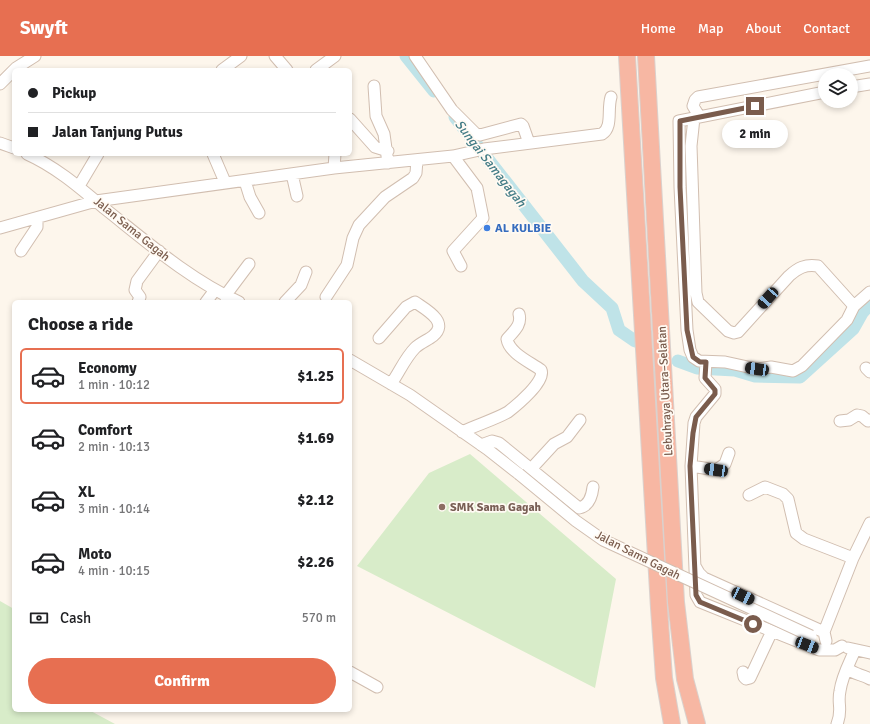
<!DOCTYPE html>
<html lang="en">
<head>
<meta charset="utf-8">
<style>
  :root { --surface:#fff; --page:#f2f2f2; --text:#202124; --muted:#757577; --line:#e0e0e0; --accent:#e76f51 }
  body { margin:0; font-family:Signika,sans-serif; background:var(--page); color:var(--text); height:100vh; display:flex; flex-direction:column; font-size:15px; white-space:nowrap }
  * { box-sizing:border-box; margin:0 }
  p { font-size:13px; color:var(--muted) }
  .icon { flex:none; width:22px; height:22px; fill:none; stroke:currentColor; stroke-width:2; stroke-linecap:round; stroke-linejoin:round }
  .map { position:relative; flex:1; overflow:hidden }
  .side { position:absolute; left:12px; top:244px; width:340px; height:412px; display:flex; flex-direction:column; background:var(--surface); border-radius:6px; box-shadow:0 2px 6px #0003 }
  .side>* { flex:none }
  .top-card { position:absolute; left:12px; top:12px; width:340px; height:88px; border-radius:6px; box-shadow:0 2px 6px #0003; display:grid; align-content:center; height:88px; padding:0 16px; background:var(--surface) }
  .controls { position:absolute; left:818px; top:12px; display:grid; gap:8px }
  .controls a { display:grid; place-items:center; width:40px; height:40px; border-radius:50%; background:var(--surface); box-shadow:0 2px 6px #0003; font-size:20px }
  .end { position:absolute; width:18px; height:18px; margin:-9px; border:5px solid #7a5c4d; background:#fff; box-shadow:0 0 0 2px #fff }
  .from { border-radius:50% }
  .bubble { position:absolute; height:28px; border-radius:14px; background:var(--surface); box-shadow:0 2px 6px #0003; font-size:13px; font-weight:700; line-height:28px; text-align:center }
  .car { position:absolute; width:12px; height:24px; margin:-12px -6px; border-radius:5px; box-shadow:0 0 3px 1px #0007; background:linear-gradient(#222 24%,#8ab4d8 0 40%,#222 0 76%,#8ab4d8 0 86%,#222 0) }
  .top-card b { display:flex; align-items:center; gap:14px; height:38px; font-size:15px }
  .top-card b+b { border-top:1px solid var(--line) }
  .top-card i { width:10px; height:10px; background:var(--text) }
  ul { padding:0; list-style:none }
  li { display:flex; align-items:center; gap:12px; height:56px; margin:0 8px 6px; padding:0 8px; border:2px solid transparent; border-radius:6px }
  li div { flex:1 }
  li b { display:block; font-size:15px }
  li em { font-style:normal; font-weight:700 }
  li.selected { border-color:var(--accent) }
  li>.icon { width:36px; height:36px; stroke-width:1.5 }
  h2 { padding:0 16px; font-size:18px; line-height:48px }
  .pay { display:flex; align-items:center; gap:10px; height:44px; padding:0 16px; font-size:15px }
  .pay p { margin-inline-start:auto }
  .cta { display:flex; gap:8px; margin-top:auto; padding:8px 16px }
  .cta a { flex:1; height:46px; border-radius:24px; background:var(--accent); color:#fff; font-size:16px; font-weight:700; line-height:46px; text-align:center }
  header { display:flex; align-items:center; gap:24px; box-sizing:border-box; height:56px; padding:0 20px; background:var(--accent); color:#fff }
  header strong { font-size:19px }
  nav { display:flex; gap:22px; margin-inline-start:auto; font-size:14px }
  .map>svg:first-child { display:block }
  .green { fill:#d8ecc9 }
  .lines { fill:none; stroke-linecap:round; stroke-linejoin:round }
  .river { stroke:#bfe3e8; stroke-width:13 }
  .minor-casing { stroke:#d1beb0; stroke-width:13 }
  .highway-casing { stroke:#dad1cd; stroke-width:18 }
  .minor { stroke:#fff; stroke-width:11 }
  .highway { stroke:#f7b7a3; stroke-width:16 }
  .minor-bridge-casing { stroke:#d1beb0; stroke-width:13; stroke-linecap:butt }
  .minor-bridge { stroke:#fff; stroke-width:11 }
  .route { stroke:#7a5c4d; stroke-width:5 }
  .shop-dot { fill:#3f7fe0; stroke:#fffaf3; stroke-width:1.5 }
  .education-dot { fill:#8d6e63; stroke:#fffaf3; stroke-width:1.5 }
  .labels { text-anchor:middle; stroke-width:3.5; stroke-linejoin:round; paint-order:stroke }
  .shop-label { font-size:12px; font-weight:bold; fill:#366cbe; stroke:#fffaf3; text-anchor:start }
  .street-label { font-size:12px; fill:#7a5c4d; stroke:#fffaf3 }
  .education-label { font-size:12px; font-weight:bold; fill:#785e54; stroke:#fffaf3; text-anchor:start }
  .water-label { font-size:13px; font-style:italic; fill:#437c86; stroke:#fffaf3 }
</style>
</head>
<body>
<header>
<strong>Swyft</strong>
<nav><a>Home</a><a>Map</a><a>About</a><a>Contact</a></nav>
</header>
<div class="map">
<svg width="870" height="668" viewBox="0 0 870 668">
  <rect width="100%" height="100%" fill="#fdf6ec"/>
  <path class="green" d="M470 398 616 523 595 632 357 510 429 417Z
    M0 545 14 553V654H89L115 668H0Z"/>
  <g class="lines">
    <path class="river" d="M406 0 434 35
      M455 61 583 225 612 252 619 274 635 285
      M678 305 697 312 735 314 755 320 800 321 853 273 862 257 870 248"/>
    <g class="minor-casing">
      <path id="minor" d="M275 0 287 14
        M415 0 452 54 476 78 480 79 521 68 523 70 529 87
        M222 14 241 0
        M316 14 335 0
        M0 28 16 12 35 0
        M374 30 376 60 384 78 388 107
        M851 31 870 28
        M825 36 679 65 680 131 687 274 690 294 693 301 699 305 725 306 757 313 771 311 793 315 802 310 847 264 854 250 870 236
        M699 60 693 50 695 44 698 41 870 10
        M694 62 691 90 696 237 698 246 728 275 734 277 738 276 789 220C798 212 805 208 818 210L854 250
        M350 63 375 91 388 95
        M0 87 14 92
        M27 98C56 111 79 131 104 152 147 186 189 223 239 246
        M213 98 225 126
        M453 100 477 132 483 162 453 195 461 210
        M334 112 335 98
        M292 118 297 140
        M245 125 250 141 259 157
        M79 130 98 98
        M0 172 96 145 334 112 453 100 484 93 602 78C613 71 607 54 611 41
        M21 195 37 171V162
        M225 240 249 208
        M326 241 347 209 353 182 359 169 385 141 413 122 416 117 417 104
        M138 246 140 241 135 234 137 225 159 195
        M206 246 215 234
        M285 246 301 229 306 216
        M379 282 406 251 415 246C425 253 450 266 433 280 428 284 420 287 415 292 405 302 399 317 391 328
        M350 304 410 339 487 393 519 418
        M706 306 705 322 715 333V338L696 361 694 367 691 410 696 539 700 546 819 594H835L842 590
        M866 312 870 316
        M840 365 849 364 857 359 862 360 868 365 870 364
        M462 376C476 369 494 364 508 356 517 349 546 325 541 314 530 306 509 297 507 283 514 275 522 269 519 258
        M481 389 492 385 499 387 579 452C589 450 592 440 593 431
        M691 410 716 414 725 408 729 397
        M531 413 554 388 567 381 580 364
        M749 439 765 431 783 438 788 443 796 477 804 483 853 502
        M695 510 699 517 704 522 824 576
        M826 585 824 576 853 502 870 467
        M848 592 870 597
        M847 612C855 619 861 618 870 623
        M350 616 377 631
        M743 616 744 621 746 623 750 622 772 575
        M837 668C843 654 837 648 840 635 842 620 849 608 855 594"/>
    </g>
    <g class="highway-casing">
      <path id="highway" d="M627 0 659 552 664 622 672 668
        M646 0 676 546 685 623 697 668"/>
    </g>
    <use href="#minor" class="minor"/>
    <use href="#highway" class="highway"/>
    <g class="minor-bridge-casing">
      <path id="minor-bridge" d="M519 418 576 465 603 484 811 580"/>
    </g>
    <use href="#minor-bridge" class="minor-bridge"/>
  </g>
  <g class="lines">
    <path class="route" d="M753 568 700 546 696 539 690 410 693 377 696 361 715 338V334L705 322 706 306H700L693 301 687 274 680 131V65L755 50"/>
  </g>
  <circle class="shop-dot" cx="487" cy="172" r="4"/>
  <circle class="education-dot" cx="442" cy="451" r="4"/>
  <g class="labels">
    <g class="shop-label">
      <text x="495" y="176">AL KULBIE</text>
    </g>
    <g class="street-label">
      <text transform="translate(132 173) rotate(39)" y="4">Jalan Sama Gagah</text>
      <text transform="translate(665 335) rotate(-93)" y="4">Lebuhraya Utara–Selatan</text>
      <text transform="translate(638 499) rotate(27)" y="4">Jalan Sama Gagah</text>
    </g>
    <g class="education-label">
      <text x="450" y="455">SMK Sama Gagah</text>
    </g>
    <g class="water-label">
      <text transform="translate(491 107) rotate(52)" y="5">Sungai Samagagah</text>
    </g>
  </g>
</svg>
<div class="controls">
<a><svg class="icon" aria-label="layers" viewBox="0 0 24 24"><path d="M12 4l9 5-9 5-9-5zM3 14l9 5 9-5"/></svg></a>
</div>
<i class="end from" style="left:753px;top:568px"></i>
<i class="end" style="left:755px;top:50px"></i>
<div class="bubble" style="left:722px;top:64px;width:66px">2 min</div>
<i class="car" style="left:768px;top:242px;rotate:222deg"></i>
<i class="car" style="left:757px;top:313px;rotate:278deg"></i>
<i class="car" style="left:716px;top:414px;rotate:278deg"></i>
<i class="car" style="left:743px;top:540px;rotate:115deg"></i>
<i class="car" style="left:807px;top:589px;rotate:111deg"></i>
<div class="top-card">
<b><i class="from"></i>Pickup</b>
<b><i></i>Jalan Tanjung Putus</b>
</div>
<section class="side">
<h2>Choose a ride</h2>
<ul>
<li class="selected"><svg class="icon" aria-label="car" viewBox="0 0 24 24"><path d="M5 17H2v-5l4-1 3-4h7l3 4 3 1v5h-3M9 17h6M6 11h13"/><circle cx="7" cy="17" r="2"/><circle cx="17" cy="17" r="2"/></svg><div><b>Economy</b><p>1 min · 10:12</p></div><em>$1.25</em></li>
<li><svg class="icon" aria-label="car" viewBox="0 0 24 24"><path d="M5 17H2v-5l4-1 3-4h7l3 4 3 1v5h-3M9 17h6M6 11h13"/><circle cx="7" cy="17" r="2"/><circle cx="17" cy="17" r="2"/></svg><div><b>Comfort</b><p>2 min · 10:13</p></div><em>$1.69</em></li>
<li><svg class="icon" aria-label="car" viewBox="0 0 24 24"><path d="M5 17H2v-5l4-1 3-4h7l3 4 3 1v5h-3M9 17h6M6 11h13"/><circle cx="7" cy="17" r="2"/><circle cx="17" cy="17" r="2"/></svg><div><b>XL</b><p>3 min · 10:14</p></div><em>$2.12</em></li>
<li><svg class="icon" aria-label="car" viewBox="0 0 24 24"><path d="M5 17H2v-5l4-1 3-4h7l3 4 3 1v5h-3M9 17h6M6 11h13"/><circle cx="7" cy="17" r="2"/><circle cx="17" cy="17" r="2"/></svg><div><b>Moto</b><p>4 min · 10:15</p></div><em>$2.26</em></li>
</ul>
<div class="pay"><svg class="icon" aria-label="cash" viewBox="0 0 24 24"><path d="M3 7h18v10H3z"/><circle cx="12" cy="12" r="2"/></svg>Cash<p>570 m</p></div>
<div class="cta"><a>Confirm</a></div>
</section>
</div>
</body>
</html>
